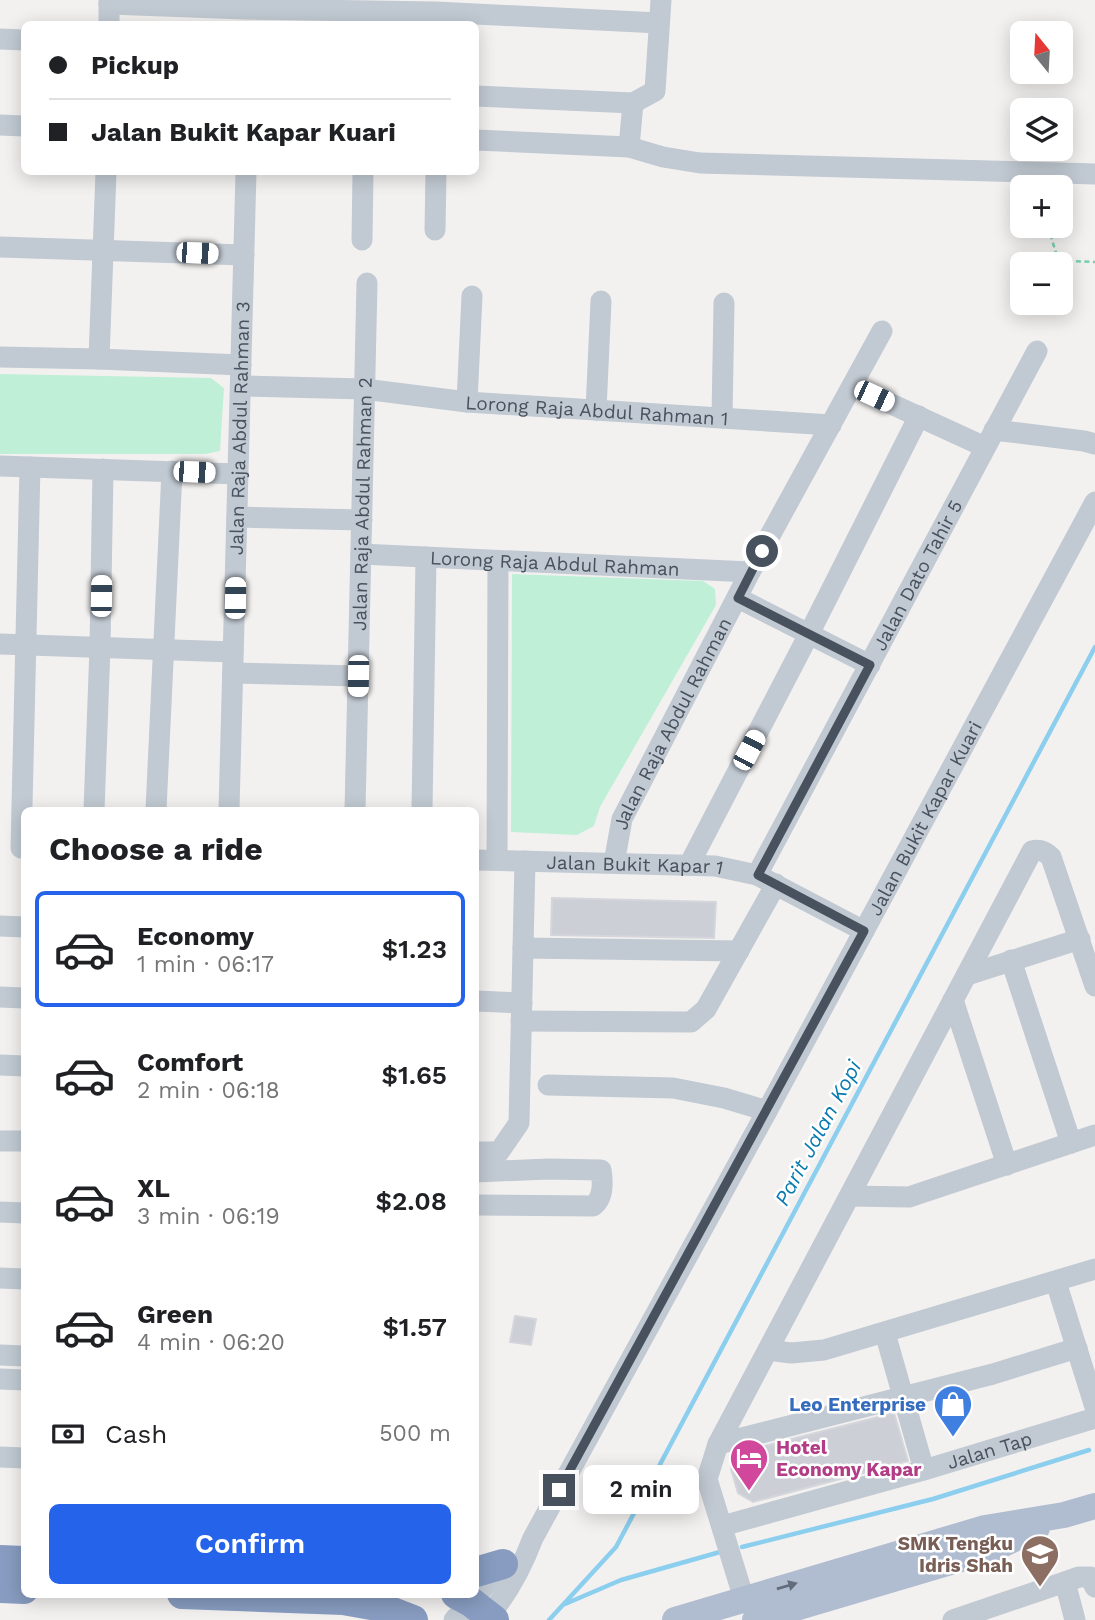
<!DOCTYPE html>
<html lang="en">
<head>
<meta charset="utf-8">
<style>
  :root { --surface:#fff; --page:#f2f2f2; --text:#202124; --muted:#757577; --line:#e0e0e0; --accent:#2563eb }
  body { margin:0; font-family:"Work Sans",sans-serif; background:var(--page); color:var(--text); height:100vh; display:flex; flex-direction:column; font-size:26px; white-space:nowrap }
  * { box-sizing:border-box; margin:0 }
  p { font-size:23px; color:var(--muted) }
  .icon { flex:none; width:38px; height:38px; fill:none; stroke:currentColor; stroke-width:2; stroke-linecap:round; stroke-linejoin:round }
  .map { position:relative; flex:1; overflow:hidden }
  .sheet { position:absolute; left:21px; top:807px; width:458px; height:791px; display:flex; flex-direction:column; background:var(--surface); border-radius:10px; box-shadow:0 4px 18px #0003 }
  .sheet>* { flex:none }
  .hud { position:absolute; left:21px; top:21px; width:458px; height:154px; border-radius:10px; box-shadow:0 4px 18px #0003; display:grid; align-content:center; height:154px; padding:0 28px; background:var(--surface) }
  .needle { width:46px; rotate:342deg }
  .controls { position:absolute; left:1010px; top:21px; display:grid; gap:14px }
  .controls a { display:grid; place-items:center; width:63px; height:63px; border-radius:10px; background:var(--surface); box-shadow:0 4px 18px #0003; font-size:35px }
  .end { position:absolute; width:32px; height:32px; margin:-16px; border:9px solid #48515e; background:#fff; box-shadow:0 0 0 4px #fff }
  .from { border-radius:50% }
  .bubble { position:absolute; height:49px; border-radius:10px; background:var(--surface); box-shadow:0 4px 18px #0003; font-size:23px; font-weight:600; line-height:49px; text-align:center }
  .car { position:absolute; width:21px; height:42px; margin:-21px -10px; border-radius:9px; box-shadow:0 0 5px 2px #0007; background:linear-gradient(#fff 24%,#345 0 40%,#fff 0 76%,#345 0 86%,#fff 0) }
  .hud b { display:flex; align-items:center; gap:24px; height:66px; font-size:26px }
  .hud b+b { border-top:2px solid var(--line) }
  .hud i { width:18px; height:18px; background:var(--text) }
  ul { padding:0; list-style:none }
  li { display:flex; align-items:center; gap:21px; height:116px; margin:0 14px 10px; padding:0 14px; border:4px solid transparent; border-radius:10px }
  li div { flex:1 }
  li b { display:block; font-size:26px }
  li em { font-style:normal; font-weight:600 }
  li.active { border-color:var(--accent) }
  li>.icon { width:63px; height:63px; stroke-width:1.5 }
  h2 { padding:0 28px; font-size:32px; line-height:84px }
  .pay { display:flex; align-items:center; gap:18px; height:77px; padding:0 28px; font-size:26px }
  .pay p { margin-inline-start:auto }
  .primary-button { display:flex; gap:14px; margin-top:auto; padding:14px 28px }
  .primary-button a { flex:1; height:80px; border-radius:10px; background:var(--accent); color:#fff; font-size:28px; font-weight:600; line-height:80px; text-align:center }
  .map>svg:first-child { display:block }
  .green { fill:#bff0d7 }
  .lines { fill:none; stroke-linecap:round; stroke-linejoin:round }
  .stream { stroke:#8bceee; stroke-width:4.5 }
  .building { fill:#cccfd6; stroke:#d4d6dc; stroke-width:2 }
  .path { stroke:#76cfad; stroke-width:2.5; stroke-dasharray:5 3.5; stroke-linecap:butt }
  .minor { stroke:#c1c9d2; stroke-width:21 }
  .major { stroke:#b0bccf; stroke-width:26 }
  .highway { stroke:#879cc0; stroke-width:30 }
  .oneway { fill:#626c7a }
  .route { stroke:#48515e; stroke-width:9 }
  .labels { text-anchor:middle; stroke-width:5; stroke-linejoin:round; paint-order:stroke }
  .street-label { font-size:19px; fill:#48515e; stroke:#fff }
  .shop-label { font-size:19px; font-weight:bold; fill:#366cbe; stroke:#fff; text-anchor:end }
  .hotel-label { font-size:19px; font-weight:bold; fill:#b23c85; stroke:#fff; text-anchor:start }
  .education-label { font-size:19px; font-weight:bold; fill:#785e54; stroke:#fff; text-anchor:end }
  .water-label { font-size:21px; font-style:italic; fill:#097ab0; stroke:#fff }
</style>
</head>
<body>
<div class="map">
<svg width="1095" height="1620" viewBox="0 0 1095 1620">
  <rect width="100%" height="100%" fill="#f3f1f0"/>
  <path class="green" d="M0 374 211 378 224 388 220 451 206 454H0Z
    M512 574 703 581 715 589 716 605 600 807 594 826 577 835 511 832Z"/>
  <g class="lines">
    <path class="stream" d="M742 1547 933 1499 1089 1450
      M565 1604 621 1580 720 1552
      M549 1620 616 1547 1095 647"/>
  </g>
  <path class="building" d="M552 898 716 902 714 938 551 935Z
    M515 1316 536 1319 531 1345 510 1342Z
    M894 1413 908 1461 753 1502 738 1493 731 1469 740 1452Z"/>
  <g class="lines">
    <path class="path" d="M1049 226 1052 240 1057 256 1069 261 1095 262"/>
    <g class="minor">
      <path d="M109 4 244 9 436 12 659 23"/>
      <path d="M109 24V0"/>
      <path d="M0 39 24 40"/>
      <path d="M476 96 633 103 655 91 661 0"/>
      <path d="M0 125 24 126"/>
      <path d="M476 140 629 147 663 157 700 163 1095 174"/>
      <path d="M629 147 633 103"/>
      <path d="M435 230 436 172"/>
      <path d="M362 240 363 172"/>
      <path d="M0 247 244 255"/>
      <path d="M0 357 99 359 241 365"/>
      <path d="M99 359 106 172"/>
      <path id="s1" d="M241 386 364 389 467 402 831 425"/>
      <path d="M852 386 985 447"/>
      <path d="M467 402 472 296"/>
      <path d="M596 410 601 301"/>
      <path d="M722 418 724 303"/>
      <path d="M994 430 1084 441 1095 444"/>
      <path d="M0 466 238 474"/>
      <path d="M237 517 362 520"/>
      <path id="s2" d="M361 554 750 572"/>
      <path d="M738 598 870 665"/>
      <path d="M0 644 233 652"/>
      <path d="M233 673 358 676"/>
      <path d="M94 810 100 647 103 469"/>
      <path d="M156 810 172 471"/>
      <path id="s3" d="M229 810 246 172"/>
      <path id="s4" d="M355 810 367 283"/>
      <path d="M422 810 426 557"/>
      <path d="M21 848 30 467"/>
      <path id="s5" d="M476 860 715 866 757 875 864 931"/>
      <path d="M497 860 498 561"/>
      <path id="s6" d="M614 863 622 819 750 572 882 331"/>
      <path d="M689 865 809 634 919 416"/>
      <path id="s7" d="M757 875 1037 351"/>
      <path d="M0 926 24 927"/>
      <path d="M523 948 739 951"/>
      <path d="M1011 960 1071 1143"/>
      <path d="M967 975 1080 939"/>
      <path d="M0 997 24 998"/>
      <path d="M953 1000 1007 1165"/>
      <path d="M476 1001 522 1003"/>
      <path d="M521 1021 691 1022 706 1009 776 884"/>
      <path d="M0 1065 24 1066"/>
      <path d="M548 1085 673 1088 724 1098 767 1111"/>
      <path d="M0 1141H24"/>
      <path d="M476 1152H499L519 1123 525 861"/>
      <path d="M476 1172 548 1169 601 1170C603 1182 604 1198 593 1206L476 1205"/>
      <path d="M850 1196 909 1197 1095 1135"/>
      <path d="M0 1212 24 1213"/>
      <path d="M0 1278 24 1279"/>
      <path d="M1056 1282 1095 1407"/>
      <path d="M885 1333 924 1470"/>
      <path d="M768 1350 791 1353 824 1350 1095 1269"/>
      <path d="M0 1355 24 1356"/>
      <path d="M0 1379 24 1380"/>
      <path d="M718 1444 993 1374 1077 1348"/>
      <path d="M0 1457 24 1458"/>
      <path id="s8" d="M722 1526 924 1470 1095 1418"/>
      <path d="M1065 1582 1079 1577H1090L1095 1587"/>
      <path d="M744 1599 707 1479 718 1444 1032 851C1040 849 1045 851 1051 857L1095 986"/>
      <path d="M454 1620 471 1602 504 1564"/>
      <path id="s9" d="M485 1620C506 1597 522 1567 533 1538L767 1111 1095 502"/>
      <path d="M953 1620 1065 1582 1075 1620"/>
    </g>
    <path class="major" d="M675 1620 985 1528 1064 1515 1095 1506
      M755 1620 991 1550 1037 1528"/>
    <path class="highway" d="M0 1560 24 1561
      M476 1572 503 1564
      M0 1588 24 1589
      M182 1594 343 1600 377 1606 413 1620
      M456 1594 471 1602 494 1620"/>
  </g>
  <defs><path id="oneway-solid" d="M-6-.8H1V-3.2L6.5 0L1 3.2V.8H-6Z" transform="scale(1.75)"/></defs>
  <use class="oneway" href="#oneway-solid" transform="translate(787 1586) rotate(-16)"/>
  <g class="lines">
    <path class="route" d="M559 1490 864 931 758 875 870 665 738 598 762 551"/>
  </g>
  <defs>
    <g id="shop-pin" transform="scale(2.0125)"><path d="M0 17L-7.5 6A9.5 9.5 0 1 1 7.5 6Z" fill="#3f7fe0" stroke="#fff"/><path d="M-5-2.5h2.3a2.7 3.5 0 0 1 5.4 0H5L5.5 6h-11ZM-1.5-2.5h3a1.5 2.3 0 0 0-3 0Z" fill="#fff"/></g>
    <g id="hotel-pin" transform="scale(2.0125)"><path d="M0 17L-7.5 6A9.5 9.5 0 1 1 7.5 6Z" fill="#d1479c" stroke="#fff"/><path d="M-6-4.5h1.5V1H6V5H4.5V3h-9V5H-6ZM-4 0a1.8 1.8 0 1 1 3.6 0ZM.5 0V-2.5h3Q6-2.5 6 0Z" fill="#fff"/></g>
    <g id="school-pin" transform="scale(2.0125)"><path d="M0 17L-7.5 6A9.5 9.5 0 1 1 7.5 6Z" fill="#8d6e63" stroke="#fff"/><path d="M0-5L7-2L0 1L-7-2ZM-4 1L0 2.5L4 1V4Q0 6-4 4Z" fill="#fff"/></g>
  </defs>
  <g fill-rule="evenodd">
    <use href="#shop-pin" x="953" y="1404"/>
    <use href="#hotel-pin" x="749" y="1458"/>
    <use href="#school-pin" x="1040" y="1554"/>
  </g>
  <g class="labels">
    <g class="street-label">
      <text dy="7" stroke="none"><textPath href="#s1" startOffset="357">Lorong Raja Abdul Rahman 1</textPath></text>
      <text dy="7" stroke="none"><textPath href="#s3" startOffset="382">Jalan Raja Abdul Rahman 3</textPath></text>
      <text dy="7" stroke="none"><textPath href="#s4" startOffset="306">Jalan Raja Abdul Rahman 2</textPath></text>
      <text dy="7" stroke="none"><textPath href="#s2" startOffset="194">Lorong Raja Abdul Rahman</textPath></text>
      <text dy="7" stroke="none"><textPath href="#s7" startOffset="340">Jalan Dato Tahir 5</textPath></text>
      <text dy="7" stroke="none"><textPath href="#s6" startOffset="152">Jalan Raja Abdul Rahman</textPath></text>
      <text dy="7" stroke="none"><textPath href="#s9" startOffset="915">Jalan Bukit Kapar Kuari</textPath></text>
      <text dy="7" stroke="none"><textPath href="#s5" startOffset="159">Jalan Bukit Kapar 1</textPath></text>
      <text dy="7" stroke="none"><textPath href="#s8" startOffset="278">Jalan Tap</textPath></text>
    </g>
    <g class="shop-label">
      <text x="926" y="1411">Leo Enterprise</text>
    </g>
    <g class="hotel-label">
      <text x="776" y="1454">Hotel<tspan x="776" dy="22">Economy Kapar</tspan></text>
    </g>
    <g class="education-label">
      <text x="1013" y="1550">SMK Tengku<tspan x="1013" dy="22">Idris Shah</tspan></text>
    </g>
    <g class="water-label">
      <text transform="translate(818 1133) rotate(-62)" y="7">Parit Jalan Kopi</text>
    </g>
  </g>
</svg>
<div class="controls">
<a><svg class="needle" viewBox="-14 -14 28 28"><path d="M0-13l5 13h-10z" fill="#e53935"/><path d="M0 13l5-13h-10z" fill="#757577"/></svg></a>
<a><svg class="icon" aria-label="layers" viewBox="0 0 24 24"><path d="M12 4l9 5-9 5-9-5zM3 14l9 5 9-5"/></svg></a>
<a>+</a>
<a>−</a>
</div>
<i class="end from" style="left:762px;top:551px"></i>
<i class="end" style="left:559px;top:1490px"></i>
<div class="bubble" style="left:583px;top:1465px;width:116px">2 min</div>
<i class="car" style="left:197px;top:253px;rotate:92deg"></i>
<i class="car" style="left:874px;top:396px;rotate:115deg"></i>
<i class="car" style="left:194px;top:472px;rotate:92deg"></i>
<i class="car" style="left:101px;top:596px;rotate:1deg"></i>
<i class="car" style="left:235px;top:598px;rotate:1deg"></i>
<i class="car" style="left:358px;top:676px;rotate:181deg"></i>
<i class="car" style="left:749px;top:750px;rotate:28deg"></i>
<div class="hud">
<b><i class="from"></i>Pickup</b>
<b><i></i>Jalan Bukit Kapar Kuari</b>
</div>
<section class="sheet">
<h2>Choose a ride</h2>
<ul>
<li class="active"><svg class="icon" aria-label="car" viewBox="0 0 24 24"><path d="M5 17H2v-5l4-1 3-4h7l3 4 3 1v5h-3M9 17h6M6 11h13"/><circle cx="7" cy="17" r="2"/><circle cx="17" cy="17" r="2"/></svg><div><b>Economy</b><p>1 min · 06:17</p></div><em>$1.23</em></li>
<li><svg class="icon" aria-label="car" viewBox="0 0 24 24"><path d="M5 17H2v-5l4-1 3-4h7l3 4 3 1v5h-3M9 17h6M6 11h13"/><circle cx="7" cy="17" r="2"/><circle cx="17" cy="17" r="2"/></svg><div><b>Comfort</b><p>2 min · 06:18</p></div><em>$1.65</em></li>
<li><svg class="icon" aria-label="car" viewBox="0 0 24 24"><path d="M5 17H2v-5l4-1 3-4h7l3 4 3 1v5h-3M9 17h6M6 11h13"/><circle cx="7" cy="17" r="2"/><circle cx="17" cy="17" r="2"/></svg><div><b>XL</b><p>3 min · 06:19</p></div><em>$2.08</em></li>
<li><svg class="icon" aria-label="car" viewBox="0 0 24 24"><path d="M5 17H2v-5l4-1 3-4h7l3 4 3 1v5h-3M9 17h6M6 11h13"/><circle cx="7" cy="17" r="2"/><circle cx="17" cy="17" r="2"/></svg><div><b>Green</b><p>4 min · 06:20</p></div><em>$1.57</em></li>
</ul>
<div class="pay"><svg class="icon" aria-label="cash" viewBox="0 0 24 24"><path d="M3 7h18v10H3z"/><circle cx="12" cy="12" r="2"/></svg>Cash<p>500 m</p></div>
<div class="primary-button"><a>Confirm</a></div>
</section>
</div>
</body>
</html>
